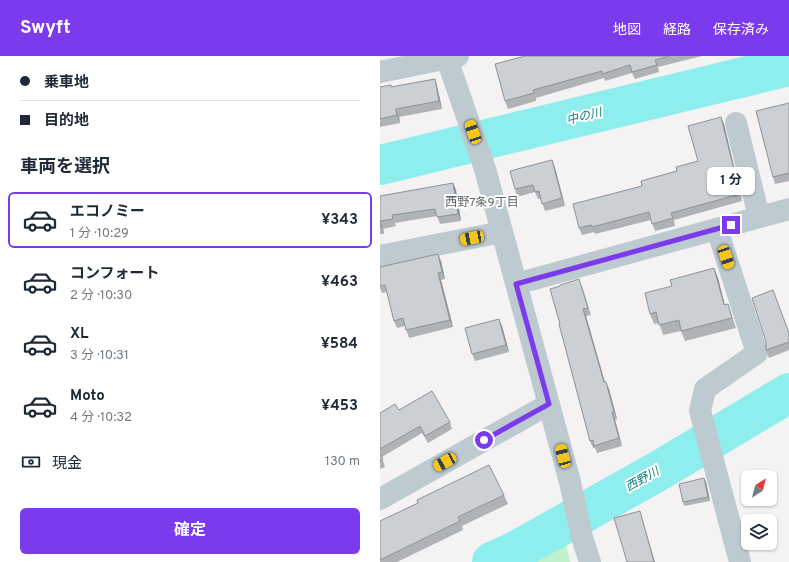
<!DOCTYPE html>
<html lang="ja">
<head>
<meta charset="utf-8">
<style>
  :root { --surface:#fff; --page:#f6f6f7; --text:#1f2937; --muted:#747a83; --line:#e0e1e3; --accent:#7c3aed }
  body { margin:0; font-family:Overpass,"Noto Sans JP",sans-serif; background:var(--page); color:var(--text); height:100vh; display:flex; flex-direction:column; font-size:15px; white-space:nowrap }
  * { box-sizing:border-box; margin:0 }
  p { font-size:13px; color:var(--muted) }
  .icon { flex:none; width:22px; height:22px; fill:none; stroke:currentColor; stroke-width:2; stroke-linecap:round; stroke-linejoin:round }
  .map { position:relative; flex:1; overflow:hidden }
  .drawer { display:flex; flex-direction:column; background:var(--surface); width:380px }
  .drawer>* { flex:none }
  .guide { display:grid; align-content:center; height:88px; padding:0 20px; background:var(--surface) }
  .needle { width:26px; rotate:36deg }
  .tools { position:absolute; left:361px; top:414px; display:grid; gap:8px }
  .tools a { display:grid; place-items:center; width:36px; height:36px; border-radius:6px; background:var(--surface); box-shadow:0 1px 3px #0004; font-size:20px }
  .end { position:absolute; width:18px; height:18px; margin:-9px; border:5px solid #7c3aed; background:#fff; box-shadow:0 0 0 2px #fff }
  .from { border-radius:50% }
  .bubble { position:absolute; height:28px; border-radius:6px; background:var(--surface); box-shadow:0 1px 3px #0004; font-size:13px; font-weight:700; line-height:28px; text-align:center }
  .car { position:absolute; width:12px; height:24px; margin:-12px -6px; border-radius:5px; box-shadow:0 0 3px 1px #0007; background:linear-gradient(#f5c518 24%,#345 0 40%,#f5c518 0 76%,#345 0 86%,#f5c518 0) }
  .guide b { display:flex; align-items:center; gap:14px; height:38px; font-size:15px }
  .guide b+b { border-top:1px solid var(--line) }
  .guide i { width:10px; height:10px; background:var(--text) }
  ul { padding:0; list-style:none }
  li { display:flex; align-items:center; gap:12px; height:56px; margin:0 8px 6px; padding:0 12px; border:2px solid transparent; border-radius:6px }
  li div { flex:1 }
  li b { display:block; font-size:15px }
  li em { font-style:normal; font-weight:700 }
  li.current { border-color:var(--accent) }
  li>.icon { width:36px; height:36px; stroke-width:1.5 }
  h2 { padding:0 20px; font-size:18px; line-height:48px }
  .pay { display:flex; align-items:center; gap:10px; height:44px; padding:0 20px; font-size:15px }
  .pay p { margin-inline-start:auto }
  .cta { display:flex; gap:8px; margin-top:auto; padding:8px 20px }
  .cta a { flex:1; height:46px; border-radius:6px; background:var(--accent); color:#fff; font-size:16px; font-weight:700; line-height:46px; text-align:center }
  header { display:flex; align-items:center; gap:24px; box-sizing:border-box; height:56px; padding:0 20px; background:var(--accent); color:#fff }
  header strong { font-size:19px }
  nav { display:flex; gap:22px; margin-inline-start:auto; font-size:14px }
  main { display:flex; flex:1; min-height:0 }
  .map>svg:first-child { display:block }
  .green { fill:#c1f1ca }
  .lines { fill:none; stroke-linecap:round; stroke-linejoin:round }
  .river { stroke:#8eeeee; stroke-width:40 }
  .minor { stroke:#bdcacf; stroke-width:22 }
  .wall { fill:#afb3b6 }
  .shaded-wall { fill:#8f9294 }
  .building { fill:#ccd0d4; stroke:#8f9294 }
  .route { stroke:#7c3aed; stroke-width:5 }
  .labels { text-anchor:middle; stroke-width:4; stroke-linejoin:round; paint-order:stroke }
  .water-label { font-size:12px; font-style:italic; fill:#0c8182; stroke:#fff }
  .neighbourhood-label { font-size:12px; fill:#5e6467; stroke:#fff }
</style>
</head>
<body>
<header>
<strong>Swyft</strong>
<nav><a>地図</a><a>経路</a><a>保存済み</a></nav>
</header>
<main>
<section class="drawer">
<div class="guide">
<b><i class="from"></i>乗車地</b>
<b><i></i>目的地</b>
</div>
<h2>車両を選択</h2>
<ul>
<li class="current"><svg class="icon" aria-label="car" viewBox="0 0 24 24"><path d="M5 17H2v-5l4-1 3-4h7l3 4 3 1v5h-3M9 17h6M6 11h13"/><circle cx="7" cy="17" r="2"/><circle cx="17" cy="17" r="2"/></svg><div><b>エコノミー</b><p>1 分 · 10:29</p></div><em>¥343</em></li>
<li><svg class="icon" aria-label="car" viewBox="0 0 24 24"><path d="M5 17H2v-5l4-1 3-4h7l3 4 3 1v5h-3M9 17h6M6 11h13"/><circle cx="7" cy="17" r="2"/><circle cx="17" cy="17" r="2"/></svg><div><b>コンフォート</b><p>2 分 · 10:30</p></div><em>¥463</em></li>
<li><svg class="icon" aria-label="car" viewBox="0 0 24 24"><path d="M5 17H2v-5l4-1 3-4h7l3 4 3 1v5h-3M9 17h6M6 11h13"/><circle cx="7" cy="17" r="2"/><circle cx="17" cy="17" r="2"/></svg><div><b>XL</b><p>3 分 · 10:31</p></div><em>¥584</em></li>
<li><svg class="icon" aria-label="car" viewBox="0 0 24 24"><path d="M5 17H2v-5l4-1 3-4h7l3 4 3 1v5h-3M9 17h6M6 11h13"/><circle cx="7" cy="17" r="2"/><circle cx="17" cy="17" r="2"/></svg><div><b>Moto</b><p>4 分 · 10:32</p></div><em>¥453</em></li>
</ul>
<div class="pay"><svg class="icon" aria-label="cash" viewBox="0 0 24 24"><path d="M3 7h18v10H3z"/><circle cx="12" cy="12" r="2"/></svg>現金<p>130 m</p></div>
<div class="cta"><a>確定</a></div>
</section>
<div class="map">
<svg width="409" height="506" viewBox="0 0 409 506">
  <rect width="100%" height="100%" fill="#f4f2f3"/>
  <path class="green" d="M185 483 190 506H147Z"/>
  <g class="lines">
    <path class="river" d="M0 109 409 10
      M112 506 136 495 280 414 409 337"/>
    <path class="minor" d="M66 0 105 113 190 426 202 481 210 506
      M0 16 78 0
      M356 67 379 161
      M337 173 377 297 325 333 320 355 360 506
      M0 200 122 176
      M136 228 409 153
      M0 443 169 348"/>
  </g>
  <path class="wall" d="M145 0H322L278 11 279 16 255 23 252 17 225 25 224 22 156 42V45L128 53 125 45Z
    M55 23 57 30 62 53 19 61 20 67 0 71V31H11Z
    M409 47V125L395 128 393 121Z
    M344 68 362 145 294 164 295 170 275 175 271 164 215 178 214 176 202 179 199 172 262 130 318 105Z
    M172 104 175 112 185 150 165 155 161 143H158L155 136 137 141 135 133Z
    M73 127 76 134 81 165 60 168 57 160 15 167 16 170 3 173 4 178H0V140Z
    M61 205 65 223 61 224 73 271 29 282 25 270 17 272 14 265 7 236 2 237 0 232V211Z
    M334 212 338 222 345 249 348 248 356 272 305 285 301 275 283 279 279 267 274 268 270 258 292 230Z
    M180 230H202L211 259 206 260 225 326 229 333 237 363 235 364 242 390 217 397 215 392H213L210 385 180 268Z
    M122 270 129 296 95 305 92 298Z
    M409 277V294L389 302 386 294V286Z
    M19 354 70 366 72 373 48 387 42 377 2 401 5 411 0 413V357Z
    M326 426 330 445 304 450 303 446Z
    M124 439 128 448 82 470 83 474 17 506H0V465Z"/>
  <path class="shaded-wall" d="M55 23 57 30 62 53 59 45Z
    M16 53 19 61 20 67 17 59Z
    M341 61 344 68 362 145 360 138Z
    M172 104 175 112 185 150 182 142Z
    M73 127 76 134 81 165 78 158Z
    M0 165 3 173 4 178 1 170Z
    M58 198 61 205 65 223 62 216Z
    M334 212 338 222 347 259 344 249Z
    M58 217 61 224 73 271 70 264Z
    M203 253 206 260 227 334 224 326Z
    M119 263 122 270 129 296 126 289Z
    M226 326 229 333 237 363 234 356Z
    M232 356 235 364 242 390 239 382Z
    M324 422 326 426 330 445 328 441Z
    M260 455 262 462 275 506H274Z"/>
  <path class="building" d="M145 0H290L275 4 277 9 252 16 250 9 222 18V15L153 34 154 37 125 45 115 8Z
    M55 23 59 45 16 53 17 59 0 63V31L11 29V31Z
    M409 47V117L393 121 376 55Z
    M341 61 360 138 291 157 293 162 272 168 269 156 212 171 211 169 199 172 193 148 262 130 261 125 297 115 296 111 318 105 308 70Z
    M172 104 182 142 162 148 159 135 155 136 153 129 135 133 130 115Z
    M73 127 78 158 57 161 55 153 12 159 13 163 0 165 1 170H0V140Z
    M58 198 62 216 58 217 70 264 26 274 23 262 14 265 5 229 0 230V211Z
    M334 212 344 249 348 248 352 262 301 275 299 264 279 269 276 256 270 258 265 237 292 230 290 224Z
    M199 223 208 252 203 253 224 326H226L234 356H232L239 382 214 390 213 384 210 385 179 268H180L170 233 180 230V229Z
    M393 234 409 277V286L386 294V286L372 242Z
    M119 263 126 289 92 298 85 272Z
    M52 335 70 366 45 380 40 370 0 393V357L15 348 19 354Z
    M0 398 3 403 0 405Z
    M109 409 124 439 78 461 80 465 0 504V465L38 447 37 444Z
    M324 422 328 441 303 446 299 428Z
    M260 455 274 506H247L234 462Z"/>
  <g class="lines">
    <path class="route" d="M104 384 169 348 136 228 351 169"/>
  </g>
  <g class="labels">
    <g class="water-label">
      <text transform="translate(204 60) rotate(-14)" y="4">中の川</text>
      <text transform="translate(262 423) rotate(-29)" y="4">西野川</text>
    </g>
    <g class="neighbourhood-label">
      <text x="102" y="150">西野7条9丁目</text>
    </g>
  </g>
</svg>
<div class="tools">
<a><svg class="needle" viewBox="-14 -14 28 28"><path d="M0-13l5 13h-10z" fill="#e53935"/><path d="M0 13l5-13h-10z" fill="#747a83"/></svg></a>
<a><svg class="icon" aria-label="layers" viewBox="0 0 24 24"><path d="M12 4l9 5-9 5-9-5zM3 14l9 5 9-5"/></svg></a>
</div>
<i class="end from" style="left:104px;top:384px"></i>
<i class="end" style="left:351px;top:169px"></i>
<div class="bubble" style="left:327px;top:111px;width:48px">1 分</div>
<i class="car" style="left:93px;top:76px;rotate:341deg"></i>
<i class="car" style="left:92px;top:182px;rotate:259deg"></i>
<i class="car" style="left:346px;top:201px;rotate:162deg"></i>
<i class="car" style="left:183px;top:400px;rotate:345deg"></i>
<i class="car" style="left:65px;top:406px;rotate:241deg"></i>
</div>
</main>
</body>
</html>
